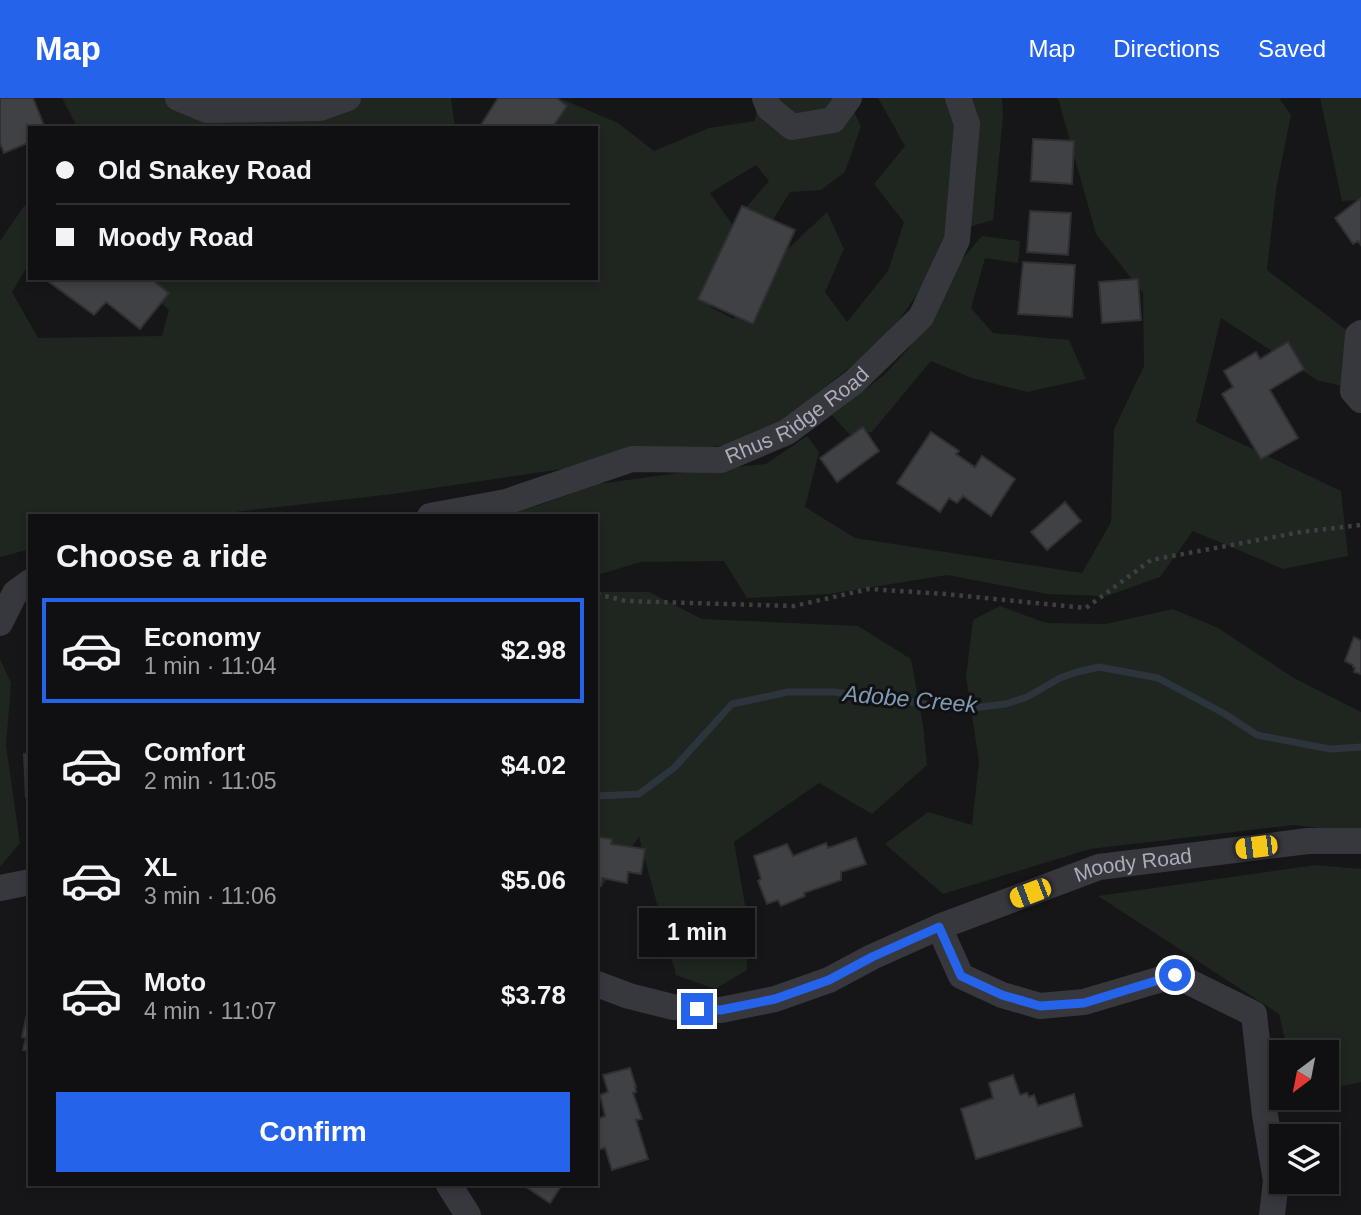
<!DOCTYPE html>
<html lang="en">
<head>
<meta charset="utf-8">
<style>
  :root { --surface:#101012; --page:#1e1e20; --text:#f1f3f6; --muted:#9c9d9f; --line:#303032; --accent:#2563eb }
  body { margin:0; font-family:Arial,sans-serif; background:var(--page); color:var(--text); height:100vh; display:flex; flex-direction:column; font-size:26px; white-space:nowrap }
  * { box-sizing:border-box; margin:0 }
  p { font-size:23px; color:var(--muted) }
  .icon { flex:none; width:38px; height:38px; fill:none; stroke:currentColor; stroke-width:2; stroke-linecap:round; stroke-linejoin:round }
  .map { position:relative; flex:1; overflow:hidden }
  .details { position:absolute; left:28px; top:416px; width:570px; height:672px; display:flex; flex-direction:column; background:var(--surface); border-radius:0px; box-shadow:0 4px 10px #0003,0 0 0 2px var(--line) }
  .details>* { flex:none }
  .top-card { position:absolute; left:28px; top:28px; width:570px; height:154px; border-radius:0px; box-shadow:0 4px 10px #0003,0 0 0 2px var(--line); display:grid; align-content:center; height:154px; padding:0 28px; background:var(--surface) }
  .needle { width:46px; rotate:212deg }
  .fabs { position:absolute; left:1269px; top:942px; display:grid; gap:14px }
  .fabs a { display:grid; place-items:center; width:70px; height:70px; border-radius:0px; background:var(--surface); box-shadow:0 4px 10px #0003,0 0 0 2px var(--line); font-size:35px }
  .end { position:absolute; width:32px; height:32px; margin:-16px; border:9px solid #2563eb; background:#fff; box-shadow:0 0 0 4px #fff }
  .from { border-radius:50% }
  .bubble { position:absolute; height:49px; border-radius:0px; background:var(--surface); box-shadow:0 4px 10px #0003,0 0 0 2px var(--line); font-size:23px; font-weight:700; line-height:49px; text-align:center }
  .car { position:absolute; width:21px; height:42px; margin:-21px -10px; border-radius:9px; box-shadow:0 0 5px 2px #0007; background:linear-gradient(#f5c518 24%,#345 0 40%,#f5c518 0 76%,#345 0 86%,#f5c518 0) }
  .top-card b { display:flex; align-items:center; gap:24px; height:66px; font-size:26px }
  .top-card b+b { border-top:2px solid var(--line) }
  .top-card i { width:18px; height:18px; background:var(--text) }
  ul { padding:0; list-style:none }
  li { display:flex; align-items:center; gap:21px; height:105px; margin:0 14px 10px; padding:0 14px; border:4px solid transparent; border-radius:0px }
  li div { flex:1 }
  li b { display:block; font-size:26px }
  li em { font-style:normal; font-weight:700 }
  li.active { border-color:var(--accent) }
  li>.icon { width:63px; height:63px; stroke-width:1.5 }
  h2 { padding:0 28px; font-size:32px; line-height:84px }
  .button { display:flex; gap:14px; margin-top:auto; padding:14px 28px }
  .button a { flex:1; height:80px; border-radius:0px; background:var(--accent); color:#fff; font-size:28px; font-weight:700; line-height:80px; text-align:center }
  header { display:flex; align-items:center; gap:42px; box-sizing:border-box; height:98px; padding:0 35px; background:var(--accent); color:#fff }
  header strong { font-size:33px }
  nav { display:flex; gap:38px; margin-inline-start:auto; font-size:24px }
  .map>svg:first-child { display:block }
  .green { fill:#1e261f }
  .lines { fill:none; stroke-linecap:round; stroke-linejoin:round }
  .stream { stroke:#2c353c; stroke-width:7 }
  .building { fill:#404145; stroke:#303034; stroke-width:2 }
  .path { stroke:#3d3f44; stroke-width:4.5; stroke-dasharray:3.5 5; stroke-linecap:butt }
  .minor { stroke:#37383d; stroke-width:26 }
  .route { stroke:#2563eb; stroke-width:9 }
  .labels { text-anchor:middle; stroke-width:6; stroke-linejoin:round; paint-order:stroke }
  .street-label { font-size:21px; fill:#a8adb8; stroke:#111113 }
  .water-label { font-size:23px; font-style:italic; fill:#7f9bb3; stroke:#111113 }
</style>
</head>
<body>
<header>
<strong>Map</strong>
<nav><a>Map</a><a>Directions</a><a>Saved</a></nav>
</header>
<div class="map">
<svg width="1361" height="1117" viewBox="0 0 1361 1117">
  <rect width="100%" height="100%" fill="#161618"/>
  <path class="green" d="M62 0H451L455 30H72L76 27Z
    M759 0H847L861 28 845 74 821 92 790 94 766 133 743 113 769 83 756 67 710 95 732 126 710 209 734 221 758 179 827 114 844 151 825 194 847 224 888 173 904 124 874 86 905 48 878 0H1002L1003 19 993 122 948 135 926 183 887 240 758 342 393 396 200 418H30V451L0 459V143L24 108 30 109V164L12 194 38 240 162 238 169 212 133 180H239L245 184 252 180H597V30H528L532 23 564 2 618 25 654 53 709 30 755 23Z
    M1058 0H1279L1291 17 1276 92 1267 172 1361 243 1350 290 1317 282 1221 220 1196 324 1341 393 1348 458 1283 471 1193 433 1160 479 1107 498 1047 496 947 477 829 496 747 500 724 463 641 464 597 477V418H501L537 408 598 386 701 372 766 366 807 338 819 354 805 409 855 440 1082 475 1111 424 1114 331 1144 268 1143 195 1096 136Z
    M1320 0H1361V102L1342 103Z
    M982 138 1020 143 1018 165 985 160 971 210 993 235 1069 242 1086 281 1027 294 972 280 931 263 872 334 849 336 832 317 884 277 909 250 925 224 952 173Z
    M597 494H649L702 521 858 528 911 561 923 627 927 667 872 716 819 685 734 744 745 807 747 872 715 891 676 877 639 739 602 788 597 787Z
    M1000 508 1046 525 1105 526 1173 511 1218 530 1294 580 1361 614V735L1294 727 1090 751 943 796 885 746 928 714 972 727 979 664 966 579 973 522Z
    M0 561 11 585 6 648 20 745 0 769Z
    M1316 767 1361 771V984L1327 991 1326 954H1288L1279 916 1098 798Z"/>
  <g class="lines">
    <path class="stream" d="M597 698 639 696 674 670 732 606 788 594H834L964 611 1006 606 1027 599 1060 580 1077 574 1099 569 1158 580 1225 616 1257 637 1330 651 1361 649"/>
  </g>
  <path class="building" d="M0 0H33L45 30H30V44L4 55 0 45Z
    M498 0H557L567 8 552 30H479Z
    M1033 41 1074 43 1072 86 1031 83Z
    M1361 100V147L1358 143 1353 146 1335 120Z
    M742 108 795 132 753 226 698 201Z
    M1030 113 1071 115 1068 157 1027 154Z
    M1023 164 1075 167 1072 219 1018 216Z
    M50 180H150L169 195 140 231 106 204 94 217 49 184Z
    M1138 181 1141 222 1102 225 1099 184Z
    M1288 244 1304 271 1270 292 1298 340 1261 361 1222 296 1233 289 1224 273 1256 254 1260 261Z
    M863 329 879 353 837 384 820 360Z
    M931 334 959 353 956 356 975 369 982 358 1015 381 991 418 963 398 957 405 949 400 940 414 897 385Z
    M1065 404 1081 423 1047 452 1031 434Z
    M1354 539 1361 543V576L1354 574 1355 570 1353 569V567L1345 563Z
    M30 655V698L26 699 24 656Z
    M597 739 612 741 611 746 645 751 641 776 628 774 627 785 602 780 601 788 597 787Z
    M856 740 866 766 841 774V782L804 795 805 798 781 808 778 802 767 806 758 783 761 781 754 758 787 746 793 758 826 745 828 750Z
    M28 911H30V953L23 952 26 940 22 939Z
    M630 970 636 989H635L636 994 633 995 642 1021 636 1022 648 1061 612 1072 605 1050 597 1052V1021L605 1018 600 997 608 994 603 977Z
    M1013 977 1020 997 1027 995 1029 999 1034 997 1038 1008 1074 996 1082 1028 976 1061 961 1011 993 1000 989 985Z
    M528 1087H562L550 1105 526 1089Z"/>
  <g class="lines">
    <path class="path" d="M597 496 626 503 794 508 869 491 945 496 1086 510 1151 462 1301 434 1361 427"/>
    <g class="minor">
      <path d="M178 0 207 12 320 10 348 0"/>
      <path d="M765 0 769 10 792 29 833 22 849 0"/>
      <path d="M1361 235 1358 237 1353 293 1361 302"/>
      <path id="s1" d="M430 418 506 404 632 361 721 362 787 334 854 284 921 219 957 142 967 26 958 0"/>
      <path d="M0 525 15 495 30 484"/>
      <path d="M0 790 30 784"/>
      <path d="M939 829 961 878 1002 897 1040 908 1084 904 1175 877 1254 916 1265 1017 1276 1083 1272 1117"/>
      <path id="s2" d="M597 886 629 898 673 909 721 912 775 901 829 882 872 859 939 829 1099 769 1308 743H1361"/>
      <path d="M449 1087 468 1117"/>
    </g>
  </g>
  <g class="lines">
    <path class="route" d="M697 911 721 912 775 901 829 882 872 859 939 829 961 878 1002 897 1040 908 1084 905 1175 877"/>
  </g>
  <g class="labels">
    <g class="street-label">
      <text dy="7" stroke="none"><textPath href="#s1" startOffset="388">Rhus Ridge Road</textPath></text>
      <text dy="7" stroke="none"><textPath href="#s2" startOffset="567">Moody Road</textPath></text>
    </g>
    <g class="water-label">
      <text transform="translate(910 601) rotate(5)" y="8">Adobe Creek</text>
    </g>
  </g>
</svg>
<div class="fabs">
<a><svg class="needle" viewBox="-14 -14 28 28"><path d="M0-13l5 13h-10z" fill="#e53935"/><path d="M0 13l5-13h-10z" fill="#9c9d9f"/></svg></a>
<a><svg class="icon" aria-label="layers" viewBox="0 0 24 24"><path d="M12 4l9 5-9 5-9-5zM3 14l9 5 9-5"/></svg></a>
</div>
<i class="end from" style="left:1175px;top:877px"></i>
<i class="end" style="left:697px;top:911px"></i>
<div class="bubble" style="left:639px;top:810px;width:116px">1 min</div>
<i class="car" style="left:1256px;top:749px;rotate:263deg"></i>
<i class="car" style="left:1030px;top:795px;rotate:249deg"></i>
<div class="top-card">
<b><i class="from"></i>Old Snakey Road</b>
<b><i></i>Moody Road</b>
</div>
<section class="details">
<h2>Choose a ride</h2>
<ul>
<li class="active"><svg class="icon" aria-label="car" viewBox="0 0 24 24"><path d="M5 17H2v-5l4-1 3-4h7l3 4 3 1v5h-3M9 17h6M6 11h13"/><circle cx="7" cy="17" r="2"/><circle cx="17" cy="17" r="2"/></svg><div><b>Economy</b><p>1 min · 11:04</p></div><em>$2.98</em></li>
<li><svg class="icon" aria-label="car" viewBox="0 0 24 24"><path d="M5 17H2v-5l4-1 3-4h7l3 4 3 1v5h-3M9 17h6M6 11h13"/><circle cx="7" cy="17" r="2"/><circle cx="17" cy="17" r="2"/></svg><div><b>Comfort</b><p>2 min · 11:05</p></div><em>$4.02</em></li>
<li><svg class="icon" aria-label="car" viewBox="0 0 24 24"><path d="M5 17H2v-5l4-1 3-4h7l3 4 3 1v5h-3M9 17h6M6 11h13"/><circle cx="7" cy="17" r="2"/><circle cx="17" cy="17" r="2"/></svg><div><b>XL</b><p>3 min · 11:06</p></div><em>$5.06</em></li>
<li><svg class="icon" aria-label="car" viewBox="0 0 24 24"><path d="M5 17H2v-5l4-1 3-4h7l3 4 3 1v5h-3M9 17h6M6 11h13"/><circle cx="7" cy="17" r="2"/><circle cx="17" cy="17" r="2"/></svg><div><b>Moto</b><p>4 min · 11:07</p></div><em>$3.78</em></li>
</ul>
<div class="button"><a>Confirm</a></div>
</section>
</div>
</body>
</html>
